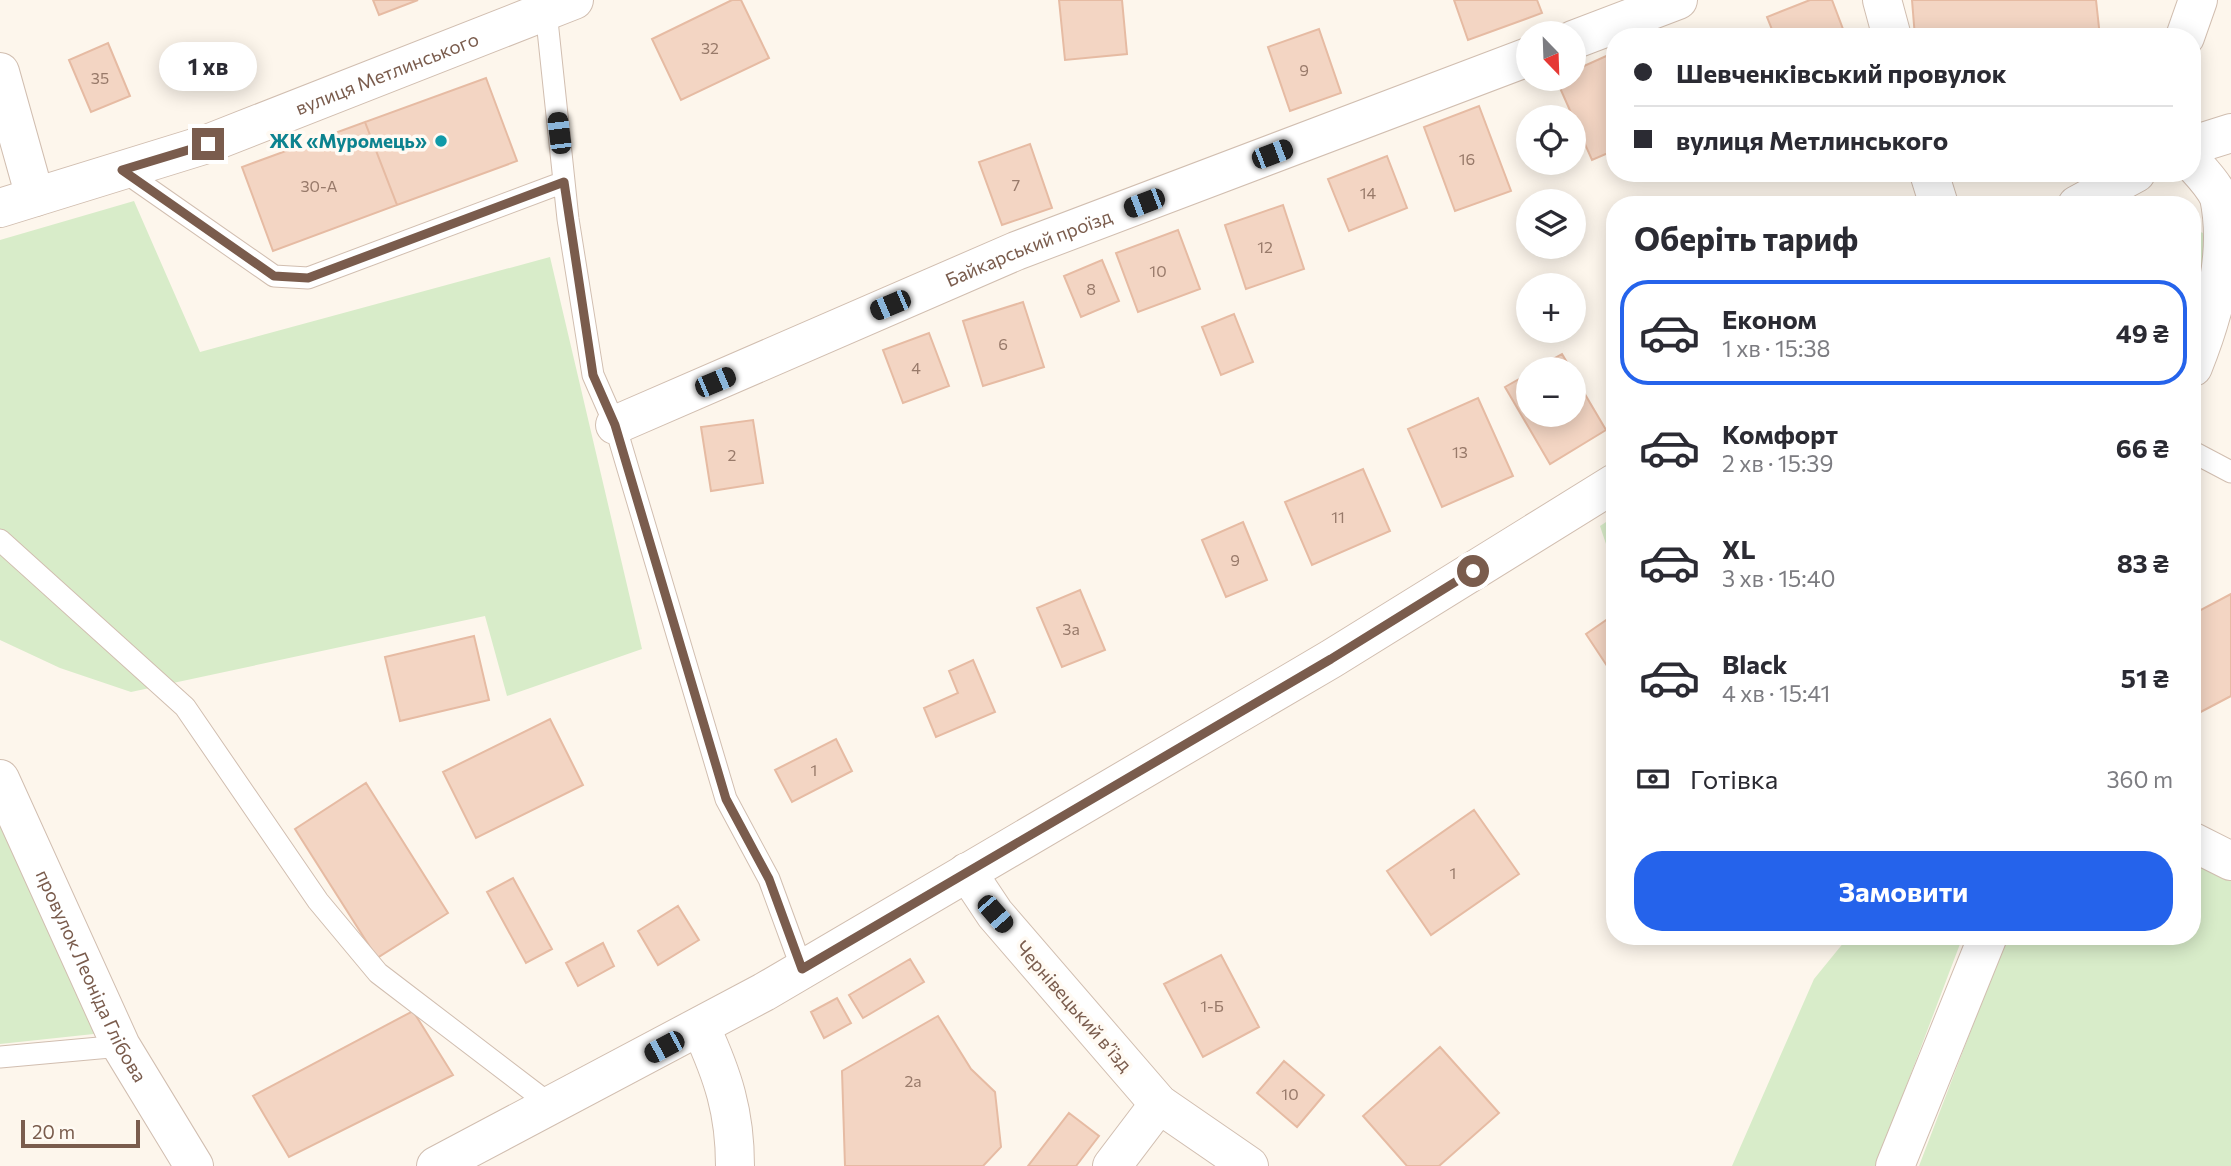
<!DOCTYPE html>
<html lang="uk">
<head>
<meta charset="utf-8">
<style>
  :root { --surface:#fff; --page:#f7f7f7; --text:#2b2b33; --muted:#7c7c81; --line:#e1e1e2; --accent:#2563eb }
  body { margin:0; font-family:Commissioner,sans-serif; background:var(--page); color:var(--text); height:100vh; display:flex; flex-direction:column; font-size:26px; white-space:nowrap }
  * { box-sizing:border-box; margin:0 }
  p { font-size:23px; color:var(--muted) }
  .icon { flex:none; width:38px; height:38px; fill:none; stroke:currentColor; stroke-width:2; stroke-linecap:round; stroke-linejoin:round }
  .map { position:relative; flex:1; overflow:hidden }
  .drawer { position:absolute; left:1606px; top:196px; width:595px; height:749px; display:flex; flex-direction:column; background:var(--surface); border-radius:28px; box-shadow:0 4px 18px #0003 }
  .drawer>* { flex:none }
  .banner { position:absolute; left:1606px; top:28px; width:595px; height:154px; border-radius:28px; box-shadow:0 4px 18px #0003; display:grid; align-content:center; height:154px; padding:0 28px; background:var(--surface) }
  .needle { width:46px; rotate:157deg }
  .fabs { position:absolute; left:1516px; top:21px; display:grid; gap:14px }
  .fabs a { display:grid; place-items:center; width:70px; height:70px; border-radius:50%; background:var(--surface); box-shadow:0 4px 18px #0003; font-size:35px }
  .scale { position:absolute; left:21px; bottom:18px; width:119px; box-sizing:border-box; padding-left:7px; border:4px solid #7a5c4d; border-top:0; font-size:19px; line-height:24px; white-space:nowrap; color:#7a5c4d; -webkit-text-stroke:5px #fffaf3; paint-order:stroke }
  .end { position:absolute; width:32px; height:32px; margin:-16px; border:9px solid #7a5c4d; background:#fff; box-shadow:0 0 0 4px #fff }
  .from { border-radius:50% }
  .bubble { position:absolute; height:49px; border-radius:24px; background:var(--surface); box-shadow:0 4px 18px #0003; font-size:23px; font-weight:700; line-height:49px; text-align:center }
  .car { position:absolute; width:21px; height:42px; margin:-21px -10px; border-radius:9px; box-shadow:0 0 5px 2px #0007; background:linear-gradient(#222 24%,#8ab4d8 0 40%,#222 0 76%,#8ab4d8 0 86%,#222 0) }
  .banner b { display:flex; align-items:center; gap:24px; height:66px; font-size:26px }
  .banner b+b { border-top:2px solid var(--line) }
  .banner i { width:18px; height:18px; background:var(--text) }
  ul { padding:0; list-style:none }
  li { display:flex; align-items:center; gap:21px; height:105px; margin:0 14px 10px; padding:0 14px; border:4px solid transparent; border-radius:28px }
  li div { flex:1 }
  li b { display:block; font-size:26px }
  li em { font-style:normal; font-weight:700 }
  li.selected { border-color:var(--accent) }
  li>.icon { width:63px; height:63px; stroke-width:1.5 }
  h2 { padding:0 28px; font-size:32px; line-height:84px }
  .pay { display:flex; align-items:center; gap:18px; height:77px; padding:0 28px; font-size:26px }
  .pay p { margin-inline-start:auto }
  .cta { display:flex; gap:14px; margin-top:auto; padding:14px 28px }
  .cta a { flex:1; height:80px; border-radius:28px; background:var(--accent); color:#fff; font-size:28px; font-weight:700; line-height:80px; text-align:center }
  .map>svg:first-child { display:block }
  .green { fill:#d8ecc9 }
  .building { fill:#f3d5c3; stroke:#e6bba3; stroke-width:2 }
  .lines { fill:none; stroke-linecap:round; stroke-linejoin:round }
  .service-casing { stroke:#d1beb0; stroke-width:23 }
  .minor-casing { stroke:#d1beb0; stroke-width:40 }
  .service { stroke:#fff; stroke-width:21 }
  .minor { stroke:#fff; stroke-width:38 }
  .route { stroke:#7a5c4d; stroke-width:9 }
  .culture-dot { fill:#0f9aa8; stroke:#fffaf3; stroke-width:2.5 }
  .labels { text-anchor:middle; stroke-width:7; stroke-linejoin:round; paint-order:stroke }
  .number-label { font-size:16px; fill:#987a6a }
  .street-label { font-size:19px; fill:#7a5c4d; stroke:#fffaf3 }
  .culture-label { font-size:19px; font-weight:bold; fill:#0d838f; stroke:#fffaf3; text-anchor:end }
</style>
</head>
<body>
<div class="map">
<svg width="2231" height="1166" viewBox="0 0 2231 1166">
  <rect width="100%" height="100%" fill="#fdf6ec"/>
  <path class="green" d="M134 201 200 352 550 257 642 649 507 696 485 616 131 692 60 668 0 640V240Z
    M2193 229 2208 235 2193 332Z
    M1615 516V571L1600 526Z
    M0 811 103 1033 0 1044Z
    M2193 858 2231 876V1166H1919L2007 936H2193Z
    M1849 936H1963L1876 1166H1732L1814 979Z"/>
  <path class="building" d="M373 0H418L379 15Z
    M732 0H741L769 58 681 100 652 39Z
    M1059 0H1122L1127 54 1065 60Z
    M1454 0H1537L1542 13 1468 40Z
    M1810 0H1832L1846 37H1775L1767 17Z
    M1912 0H2096L2100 37H1915Z
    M1319 29 1341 93 1290 111 1268 47Z
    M108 43 130 96 91 112 69 60Z
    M1615 52V150L1592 160 1556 79H1573V71Z
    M486 78 517 161 397 205 365 122Z
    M1479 106 1511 191 1455 211 1424 127Z
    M365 122 397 205 273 251 242 167Z
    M1030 144 1052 208 1002 225 979 162Z
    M1387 156 1407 208 1349 231 1328 179Z
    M1283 205 1304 269 1246 289 1225 225Z
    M1178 230 1200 289 1138 312 1116 253Z
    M1102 260 1119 301 1081 317 1064 276Z
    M1023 302 1044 367 983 386 963 321Z
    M1234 314 1253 362 1221 375 1202 327Z
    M929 333 949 386 903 403 883 350Z
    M1562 354 1571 369H1535Z
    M1528 374V415H1573V374L1606 430 1550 464 1505 387Z
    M1478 398 1513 476 1442 507 1408 429Z
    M753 420 763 483 711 491 701 427Z
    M1363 469 1390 531 1312 565 1285 502Z
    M1243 522 1267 580 1226 597 1202 540Z
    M1080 590 1105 650 1062 667 1037 608Z
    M2231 594V696L2193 716V614Z
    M1615 614V678L1586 634Z
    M474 636 489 700 400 721 385 657Z
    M973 660 995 712 936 737 924 708 958 693 949 671Z
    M550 719 583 785 476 838 443 772Z
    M836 739 852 771 792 802 775 770Z
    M366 783 448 913 377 958 295 829Z
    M1474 810 1519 874 1431 935 1387 871Z
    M513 878 552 949 526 963 487 892Z
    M678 906 699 940 658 965 638 931Z
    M603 943 614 966 578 986 566 963Z
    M1221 955 1259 1027 1203 1057 1164 984Z
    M910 959 924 982 863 1018 849 995Z
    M837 998 851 1023 824 1038 811 1012Z
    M413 1011 453 1075 289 1157 253 1096Z
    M938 1016 971 1069 995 1092 1001 1147 983 1166H845L842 1071Z
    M1440 1047 1499 1113 1439 1166H1407L1363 1116Z
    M1284 1061 1324 1095 1297 1127 1257 1093Z
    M1069 1113 1099 1136 1076 1166H1028Z"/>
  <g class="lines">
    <g class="service-casing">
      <path id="service" d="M546 11 568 219 593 375 615 425 726 799 769 879 802 969
        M122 170 274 276 308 278 564 182
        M2193 452 2231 472
        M0 540 185 707 318 901 378 973 552 1106
        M0 1057 121 1046"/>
    </g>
    <g class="minor-casing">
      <g id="minor">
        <path d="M1882 0 1892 37"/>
        <path d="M2185 37 2198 0"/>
        <path d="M1573 40 1678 0"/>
        <path d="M0 72 35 197"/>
        <path d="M2193 145 2231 133"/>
        <path d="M2193 163C2202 173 2213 184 2219 197 2231 255 2214 314 2193 367"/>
        <path d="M1929 173 1939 205"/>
        <path d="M2077 205 2136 173"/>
        <path id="s1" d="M0 208 207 144 574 0"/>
        <path id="s2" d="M615 425 1016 251 1528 57"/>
        <path id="s3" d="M0 779 121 1046 194 1166"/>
        <path d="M2193 842 2231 861"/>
        <path d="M967 872 995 914 1159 1104 1249 1166"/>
        <path d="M701 1028C723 1076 735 1112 735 1166"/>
        <path d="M436 1166 764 992 1331 659 1615 483"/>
        <path d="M1112 1166 1159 1104"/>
        <path d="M1895 1166 1988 936"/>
      </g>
    </g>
    <use href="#service" class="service"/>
    <use href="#minor" class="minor"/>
  </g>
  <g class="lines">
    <path class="route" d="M208 144 122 170 274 276 308 278 564 182 593 375 615 425 726 799 769 879 802 969 1331 659 1473 571"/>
  </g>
  <circle class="culture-dot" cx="441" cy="141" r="7"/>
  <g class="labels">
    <g class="number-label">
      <text x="710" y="54">32</text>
      <text x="1304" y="76">9</text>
      <text x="100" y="84">35</text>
      <text x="1467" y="165">16</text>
      <text x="1016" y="191">7</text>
      <text x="319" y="192">30-А</text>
      <text x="1368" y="199">14</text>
      <text x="1265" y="253">12</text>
      <text x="1158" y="277">10</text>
      <text x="1091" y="295">8</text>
      <text x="1003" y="350">6</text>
      <text x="916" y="374">4</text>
      <text x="1460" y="458">13</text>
      <text x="732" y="461">2</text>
      <text x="1338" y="523">11</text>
      <text x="1235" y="566">9</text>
      <text x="1071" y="635">3а</text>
      <text x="814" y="776">1</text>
      <text x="1453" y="879">1</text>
      <text x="1212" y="1012">1-Б</text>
      <text x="913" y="1087">2а</text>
      <text x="1290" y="1100">10</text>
    </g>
    <g class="street-label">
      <text dy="7" stroke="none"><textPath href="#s1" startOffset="410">вулиця Метлинського</textPath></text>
      <text dy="7" stroke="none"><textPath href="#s2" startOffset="450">Байкарський проїзд</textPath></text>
      <text dy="7" stroke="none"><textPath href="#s3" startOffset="217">провулок Леоніда Глібова</textPath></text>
      <text transform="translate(1074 1006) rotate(49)" y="7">Чернівецький вʼїзд</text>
    </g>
    <g class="culture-label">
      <text x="427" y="148">ЖК «Муромець»</text>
    </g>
  </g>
</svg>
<div class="fabs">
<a><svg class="needle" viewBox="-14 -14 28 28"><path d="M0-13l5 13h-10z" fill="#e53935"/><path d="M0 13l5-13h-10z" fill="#7c7c81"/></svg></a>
<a><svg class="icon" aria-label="locate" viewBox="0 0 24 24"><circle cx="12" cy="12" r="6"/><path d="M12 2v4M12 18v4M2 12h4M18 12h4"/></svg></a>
<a><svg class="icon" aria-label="layers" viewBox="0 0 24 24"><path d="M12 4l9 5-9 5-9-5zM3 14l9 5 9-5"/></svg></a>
<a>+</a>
<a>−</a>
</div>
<div class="scale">20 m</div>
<i class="end from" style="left:1473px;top:571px"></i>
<i class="end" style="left:208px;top:144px"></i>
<div class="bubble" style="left:159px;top:42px;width:98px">1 хв</div>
<i class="car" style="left:559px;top:133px;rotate:353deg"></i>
<i class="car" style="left:1272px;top:154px;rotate:69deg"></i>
<i class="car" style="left:1144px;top:203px;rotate:249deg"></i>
<i class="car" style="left:890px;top:305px;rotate:247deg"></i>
<i class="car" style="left:715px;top:382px;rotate:67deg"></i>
<i class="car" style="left:995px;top:914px;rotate:139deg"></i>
<i class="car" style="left:664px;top:1047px;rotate:242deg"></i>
<div class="banner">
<b><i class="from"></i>Шевченківський провулок</b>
<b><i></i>вулиця Метлинського</b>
</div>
<section class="drawer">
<h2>Оберіть тариф</h2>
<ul>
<li class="selected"><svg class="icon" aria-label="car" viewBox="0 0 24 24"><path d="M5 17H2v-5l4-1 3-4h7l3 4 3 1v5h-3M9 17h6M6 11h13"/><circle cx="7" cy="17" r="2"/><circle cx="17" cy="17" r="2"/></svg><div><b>Економ</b><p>1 хв · 15:38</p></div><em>49 ₴</em></li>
<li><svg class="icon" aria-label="car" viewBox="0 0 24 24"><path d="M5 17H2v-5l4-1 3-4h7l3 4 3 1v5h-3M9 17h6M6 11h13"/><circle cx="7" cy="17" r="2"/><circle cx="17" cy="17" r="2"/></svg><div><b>Комфорт</b><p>2 хв · 15:39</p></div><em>66 ₴</em></li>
<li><svg class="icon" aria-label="car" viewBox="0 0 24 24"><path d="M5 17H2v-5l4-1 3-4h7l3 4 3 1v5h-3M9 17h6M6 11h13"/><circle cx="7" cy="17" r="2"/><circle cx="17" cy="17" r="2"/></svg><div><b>XL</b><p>3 хв · 15:40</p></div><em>83 ₴</em></li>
<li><svg class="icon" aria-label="car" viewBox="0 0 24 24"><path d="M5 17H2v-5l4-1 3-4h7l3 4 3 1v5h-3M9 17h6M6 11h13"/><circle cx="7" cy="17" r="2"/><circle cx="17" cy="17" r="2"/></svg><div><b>Black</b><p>4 хв · 15:41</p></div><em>51 ₴</em></li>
</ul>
<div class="pay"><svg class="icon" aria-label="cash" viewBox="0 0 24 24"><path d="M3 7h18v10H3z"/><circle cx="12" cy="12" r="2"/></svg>Готівка<p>360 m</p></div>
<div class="cta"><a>Замовити</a></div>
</section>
</div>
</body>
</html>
